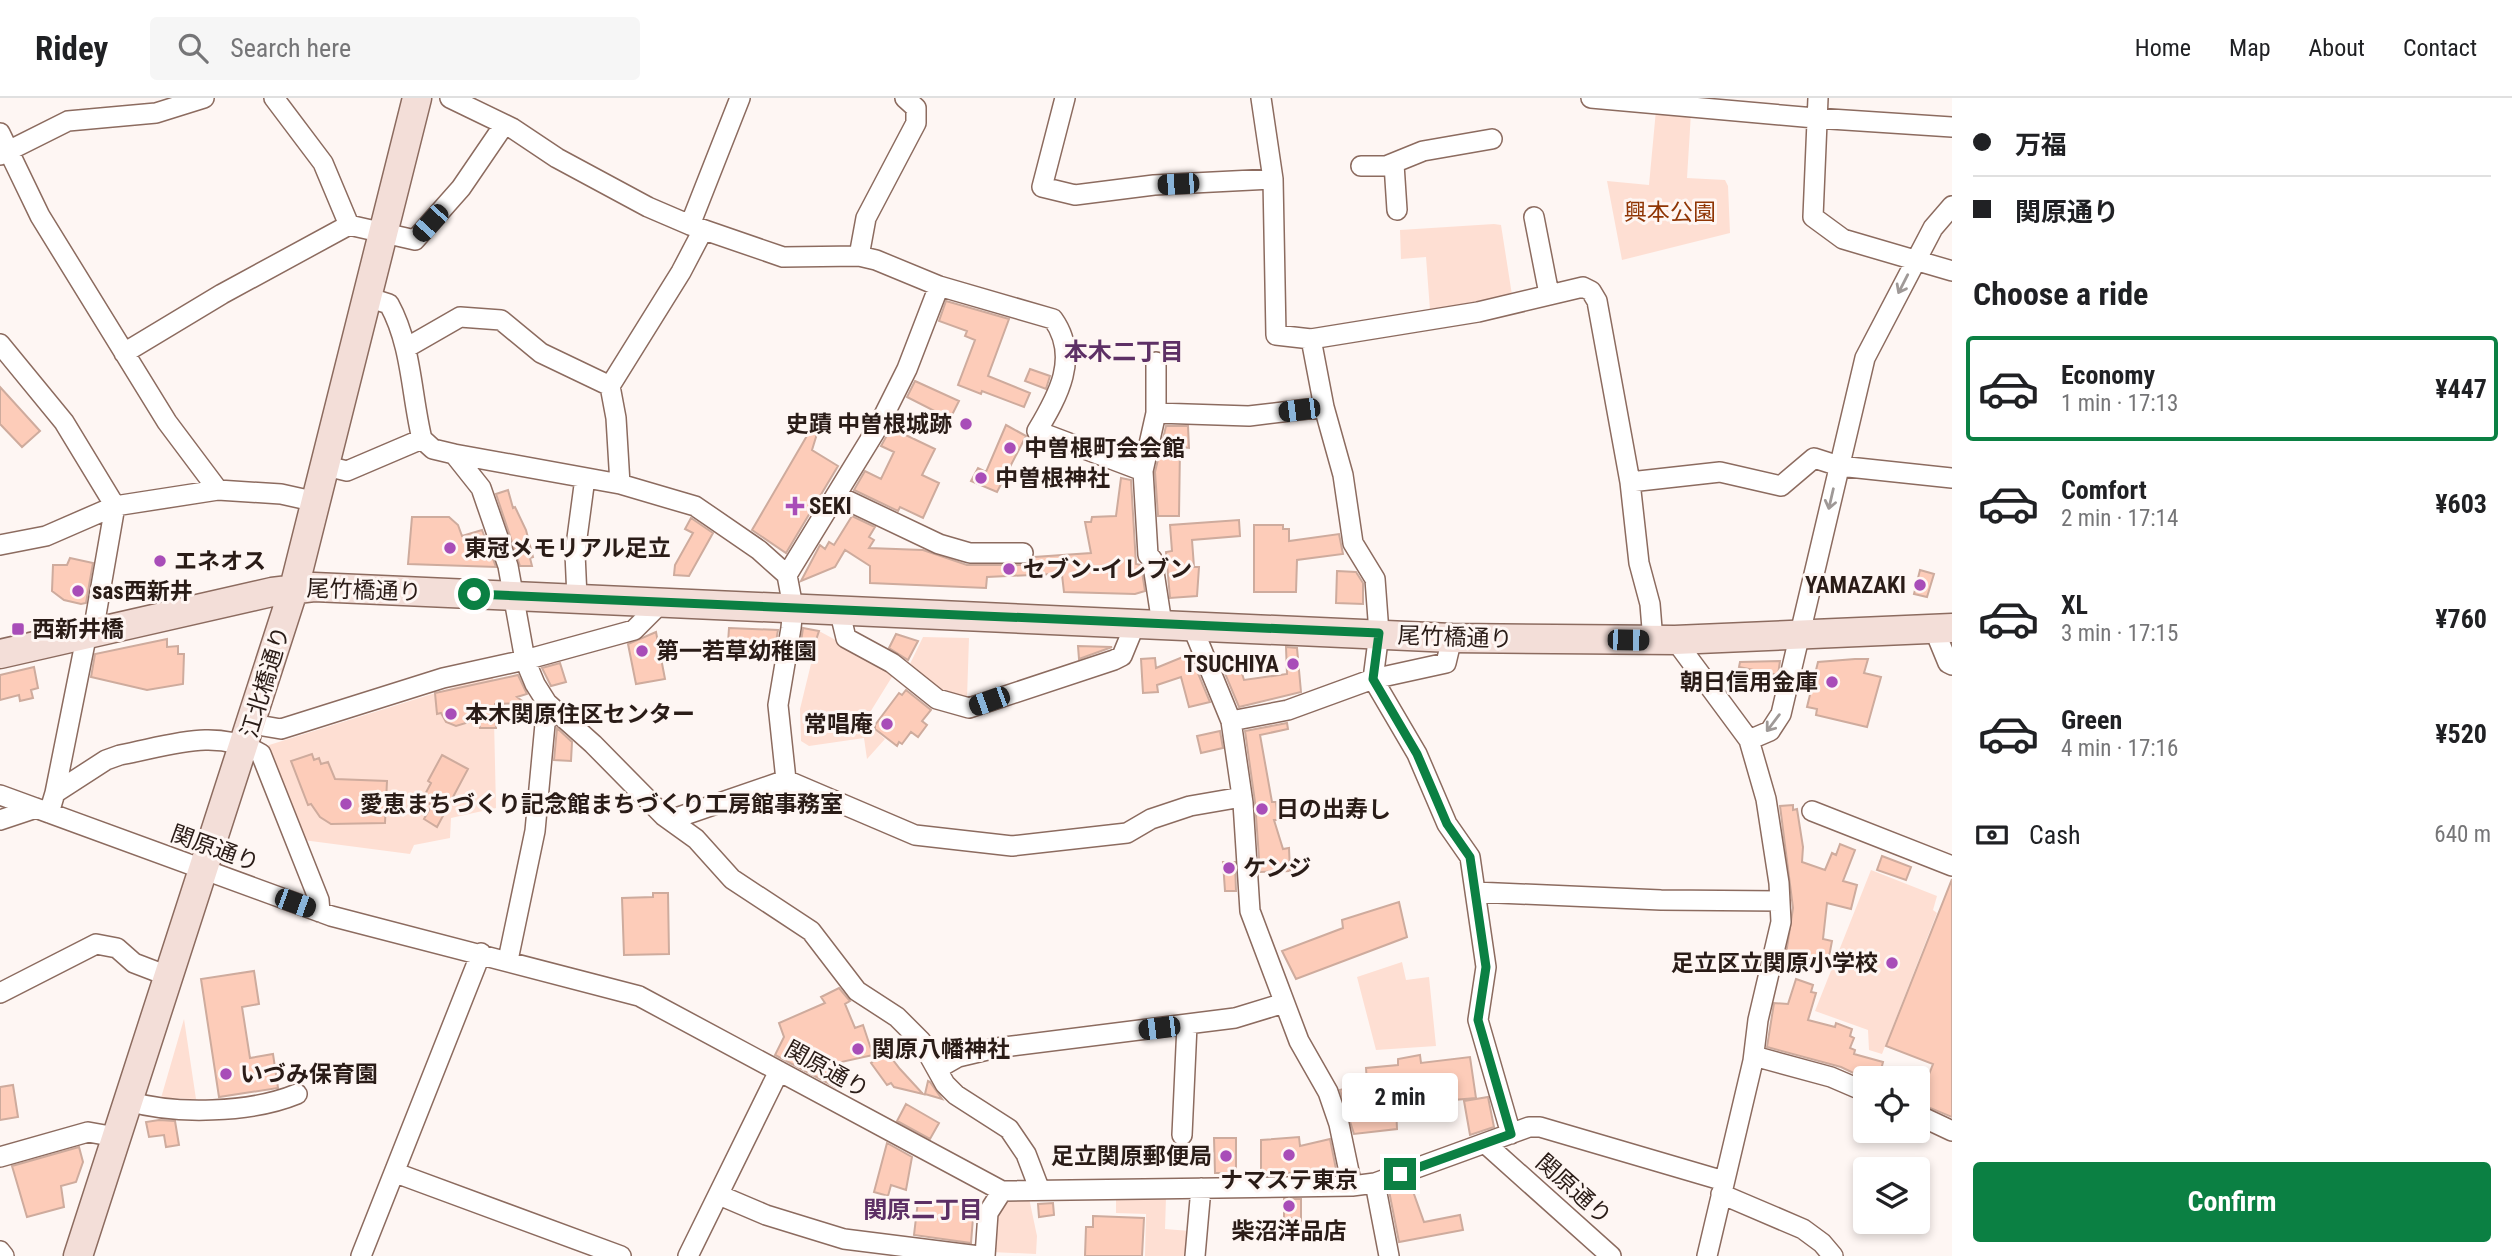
<!DOCTYPE html>
<html lang="en">
<head>
<meta charset="utf-8">
<style>
  :root { --surface:#fff; --page:#f6f6f6; --text:#202124; --muted:#757577; --line:#e0e0e0; --accent:#0b8043 }
  body { margin:0; font-family:"Roboto Condensed","Noto Sans JP",sans-serif; background:var(--page); color:var(--text); height:100vh; display:flex; flex-direction:column; font-size:26px; white-space:nowrap }
  * { box-sizing:border-box; margin:0 }
  p { font-size:23px; color:var(--muted) }
  .icon { flex:none; width:38px; height:38px; fill:none; stroke:currentColor; stroke-width:2; stroke-linecap:round; stroke-linejoin:round }
  .map { position:relative; flex:1; overflow:hidden }
  .side { display:flex; flex-direction:column; background:var(--surface); width:560px }
  .side>* { flex:none }
  .top-card { display:grid; align-content:center; height:154px; padding:0 21px; background:var(--surface) }
  .tools { position:absolute; left:1853px; top:968px; display:grid; gap:14px }
  .tools a { display:grid; place-items:center; width:77px; height:77px; border-radius:7px; background:var(--surface); box-shadow:0 4px 10px #0003; font-size:35px }
  .end { position:absolute; width:32px; height:32px; margin:-16px; border:9px solid #0b8043; background:#fff; box-shadow:0 0 0 4px #fff }
  .from { border-radius:50% }
  .bubble { position:absolute; height:49px; border-radius:7px; background:var(--surface); box-shadow:0 4px 10px #0003; font-size:23px; font-weight:700; line-height:49px; text-align:center }
  .car { position:absolute; width:21px; height:42px; margin:-21px -10px; border-radius:9px; box-shadow:0 0 5px 2px #0007; background:linear-gradient(#222 24%,#8ab4d8 0 40%,#222 0 76%,#8ab4d8 0 86%,#222 0) }
  .top-card b { display:flex; align-items:center; gap:24px; height:66px; font-size:26px }
  .top-card b+b { border-top:2px solid var(--line) }
  .top-card i { width:18px; height:18px; background:var(--text) }
  ul { padding:0; list-style:none }
  li { display:flex; align-items:center; gap:21px; height:105px; margin:0 14px 10px; padding:0 7px; border:4px solid transparent; border-radius:7px }
  li div { flex:1 }
  li b { display:block; font-size:26px }
  li em { font-style:normal; font-weight:700 }
  li.selected { border-color:var(--accent) }
  li>.icon { width:63px; height:63px; stroke-width:1.5 }
  h2 { padding:0 21px; font-size:32px; line-height:84px }
  .pay { display:flex; align-items:center; gap:18px; height:77px; padding:0 21px; font-size:26px }
  .pay p { margin-inline-start:auto }
  .action { display:flex; gap:14px; margin-top:auto; padding:14px 21px }
  .action a { flex:1; height:80px; border-radius:7px; background:var(--accent); color:#fff; font-size:28px; font-weight:700; line-height:80px; text-align:center }
  header { display:flex; align-items:center; gap:42px; box-sizing:border-box; height:98px; padding:0 35px; background:var(--surface); border-bottom:2px solid var(--line) }
  header strong { font-size:33px }
  nav { display:flex; gap:38px; margin-inline-start:auto; font-size:24px }
  .search { width:490px; height:63px; background:var(--page); display:flex; align-items:center; gap:18px; box-sizing:border-box; padding:0 24px; border-radius:7px; color:var(--muted); font-size:26px }
  main { display:flex; flex:1; min-height:0 }
  .map>svg:first-child { display:block }
  .green { fill:#fedfd3 }
  .building { fill:#fdccb9; stroke:#ceab9d; stroke-width:2 }
  .lines { fill:none; stroke-linecap:round; stroke-linejoin:round }
  .minor-casing { stroke:#8c6b5f; stroke-width:22 }
  .secondary-casing { stroke:#8c6b5f; stroke-width:31 }
  .minor { stroke:#fff; stroke-width:19 }
  .secondary { stroke:#f3ded8; stroke-width:28 }
  .oneway { stroke:#9f9997 }
  .route { stroke:#0b8043; stroke-width:9 }
  .poi-dot { fill:#a84db8; stroke:#fef6f3; stroke-width:2.5 }
  .labels { text-anchor:middle; stroke-width:6; stroke-linejoin:round; paint-order:stroke }
  .park-label { font-size:23px; fill:#8f3504; stroke:#fef6f3 }
  .poi-label { font-size:23px; font-weight:bold; fill:#2a1c17; stroke:#fef6f3; text-anchor:start }
  .street-label { font-size:23px; fill:#2a1c17; stroke:#fef6f3 }
  .neighbourhood-label { font-size:24px; font-weight:bold; fill:#5d3065; stroke:#fef6f3 }
</style>
</head>
<body>
<header>
<strong>Ridey</strong>
<div class="search"><svg class="icon" aria-label="search" viewBox="0 0 24 24"><circle cx="10" cy="10" r="6"/><path d="M15 15l6 6"/></svg>Search here</div>
<nav><a>Home</a><a>Map</a><a>About</a><a>Contact</a></nav>
</header>
<main>
<div class="map">
<svg width="1952" height="1158" viewBox="0 0 1952 1158">
  <rect width="100%" height="100%" fill="#fef6f3"/>
  <path class="green" d="M1656 12 1691 15 1687 80 1725 82 1728 88 1730 135 1622 162 1607 83 1649 87Z
    M1494 126 1501 127 1512 197 1430 212 1426 159 1401 161 1400 132Z
    M819 533 895 574 869 616 868 626 885 641 867 661 864 640 809 648 801 643 800 611Z
    M923 539 969 540 967 600 947 596 909 568Z
    M493 577 496 710 451 720 450 740 414 747 410 756 303 742 266 648Z
    M1871 772 1937 798 1933 812 1937 815 1882 956 1869 952 1868 932 1815 913Z
    M1402 864 1406 882 1429 879 1436 948 1376 952 1357 879Z
    M184 921 196 1001 161 1000Z
    M1116 1098 1166 1099 1165 1131 1190 1133 1189 1158H1145L1146 1116 1116 1115Z
    M1008 1100H1029L1037 1138 1036 1156 991 1154 994 1119Z"/>
  <path class="building" d="M946 203 1009 221 988 278 1030 295 1024 309 982 293 981 296 958 287 975 242 965 238 967 233 939 223Z
    M1030 271 1050 278 1046 291 1025 283Z
    M915 283 959 303 950 321 907 299Z
    M0 289 40 333 22 349 0 326Z
    M815 324 820 326 812 352 838 368 786 455 752 432Z
    M1006 327 1026 338 997 394 971 383 978 370 986 374Z
    M1166 328H1188L1189 350 1180 349 1179 418H1158L1155 374Z
    M891 330 935 351 922 377 939 385 923 420 900 409 898 413 854 392 865 373 881 381 894 354 881 348Z
    M1121 380 1131 382 1136 466 1141 467 1145 493 1135 496 1064 494 1062 477 1053 476 987 479 986 490 870 485V468L845 452 835 469 801 483 820 447 825 451 829 444 834 447 852 418 875 429 869 439 874 442 869 450 923 452 967 467H1023L1034 459 1091 455 1085 424H1091L1092 419 1116 418Z
    M508 392 513 410 515 409 526 432 533 459 530 460 532 468H520L496 396Z
    M412 419H449L458 427 462 438 482 432 496 469 408 466Z
    M691 420 713 435 689 478 674 477 675 467 693 435 685 431Z
    M1239 422 1240 438 1192 442 1194 469H1199L1197 498 1170 500 1166 454 1172 453 1170 427Z
    M1254 427H1283V431H1289V443L1339 436 1343 456 1297 462 1296 494H1254Z
    M70 460 93 465 86 505 81 506 64 502 52 493 53 467H67Z
    M1920 472 1934 476 1927 499 1914 496Z
    M1337 473 1356 474 1363 485V506L1336 505Z
    M729 530 778 532 773 562 727 560Z
    M803 530 819 533 810 560 799 557Z
    M656 534 665 581 636 586 628 546Z
    M896 536 918 543 908 562 889 550Z
    M167 541V549L178 548V556H184L183 586 147 592 91 579 95 556Z
    M1078 548 1112 549 1079 561Z
    M1286 549 1297 550 1301 594 1239 609 1221 566 1225 564 1227 568 1239 566 1244 582 1287 576Z
    M1190 556 1210 604 1189 609 1181 579 1157 587 1158 594 1143 595 1141 561 1155 560 1156 570Z
    M1855 561H1868L1864 575 1881 579 1867 629 1816 617 1817 611 1807 609 1818 564Z
    M1780 563 1778 577 1739 569 1740 564Z
    M560 565 566 584 551 588 542 570Z
    M34 569 38 590 31 592 33 600 20 603 19 597 0 602V577Z
    M518 577 527 596 517 599 525 605 495 606 496 630H480L479 621 456 628 446 624 441 615 437 616 435 595Z
    M906 592 931 612 922 623 927 627 918 639 911 634 902 646 899 644 897 648 875 631V627L899 595 902 597Z
    M1287 625 1288 631 1260 637 1272 704H1276L1278 722H1274L1283 751 1289 750 1290 773 1260 774 1255 704 1245 633Z
    M557 630 572 644 571 663 554 662Z
    M1220 633 1223 650 1201 655 1197 638Z
    M312 656 314 662 319 660 321 666 328 664 335 681 387 683 385 725 331 726 320 719 311 706 308 707 291 663Z
    M442 657 468 671 437 729 424 721 432 707 422 702 431 685 428 683Z
    M1793 707V712L1797 711 1803 749 1802 764 1825 772 1832 755 1836 757 1840 746 1855 752 1843 783 1857 787 1851 811 1827 805 1823 841 1832 843 1828 864 1786 856 1793 810 1780 708Z
    M1882 758 1911 769 1906 782 1877 772Z
    M1223 764H1235L1236 793H1225Z
    M1952 781V1019L1918 1005 1933 966 1886 948Z
    M653 795H668L669 856 624 857 622 800 653 799Z
    M1399 804 1407 839 1296 881 1282 853 1343 830 1342 822Z
    M254 873 259 906 242 909 250 960 273 956 278 990 219 999 201 881Z
    M1796 881 1813 887 1811 894 1816 895 1808 922 1835 929 1836 925 1852 931 1850 938 1854 940 1850 950 1855 952 1854 956 1883 964 1879 980H1864L1841 969 1767 949 1774 905 1788 906Z
    M839 890 850 903 845 906 855 930 863 927 873 957 841 964 835 989 775 957 784 939 779 925 825 905 821 899Z
    M886 953 900 971 923 996 894 989 891 985 887 987 871 965Z
    M1420 957 1421 965 1470 959 1476 1000 1396 1007 1397 1031 1354 1036 1340 992 1367 985 1366 970 1398 967V961Z
    M928 983 930 984 942 1001 925 996Z
    M13 987 18 1019 0 1022V989Z
    M1488 999 1494 1029 1470 1037 1464 1003Z
    M906 1006 939 1025 930 1041 897 1023Z
    M159 1022 175 1023 179 1047 166 1049 164 1037 149 1039 146 1024Z
    M1299 1039 1300 1048 1330 1041 1337 1076 1261 1074V1042Z
    M1214 1040H1236V1075H1215Z
    M887 1045 912 1059 906 1092 891 1087 888 1098 874 1094Z
    M79 1049 83 1064 76 1084 61 1088 64 1109 27 1119 12 1068Z
    M1410 1085 1424 1124 1460 1117 1463 1132 1399 1144 1389 1093Z
    M1284 1101H1301V1124H1291V1120H1284Z
    M918 1103 974 1107 971 1145 914 1137Z
    M1053 1105 1054 1117 1039 1119 1038 1106Z
    M1093 1118 1144 1120 1142 1158H1085L1086 1129H1093Z"/>
  <g class="lines">
    <g class="minor-casing">
      <path id="minor" d="M274 0 323 65 349 127 415 142 461 90 504 27
        M450 0 512 30 557 60 648 109 690 127 783 159 859 158 876 162 939 188 1053 221C1080 259 1058 298 1037 333L1143 373
        M1065 0 1042 89 1075 97 1154 87 1273 81
        M1261 0 1273 81 1276 237 1311 241 1478 214 1583 189 1591 193 1597 203 1630 384 1639 465 1650 506 1653 543
        M1591 0 1815 20 1952 29
        M1818 0 1813 119 1843 141 1952 173
        M0 35 40 118 167 324 218 392
        M0 57 68 23 156 15 204 0
        M1394 66 1397 112
        M1361 68H1386L1423 53 1492 41
        M1534 119 1549 196
        M690 127 740 0
        M859 158 866 120 916 25V10L905 0
        M939 188 907 271 879 327 787 477 793 509 791 530 778 607 786 682 915 737 1012 748 1127 735 1151 721 1190 708 1242 699
        M367 199 389 206C412 248 411 296 422 341L433 351 454 356 481 390 508 468 525 562 535 586 547 605 593 646 664 718 696 741 732 781 811 833 857 893 897 919 921 943 945 986 956 997 1009 1031 1026 1056 1039 1090
        M1311 241 1324 309 1343 377 1353 445 1375 481 1379 535 1373 581 1417 656 1447 726 1470 759 1486 869 1478 922 1511 1036
        M0 246 64 324 115 408 93 534
        M406 250 460 219 501 222 541 255 610 288
        M124 255 222 196 349 127
        M1156 264V315L1143 373 1148 457 1152 461 1162 526
        M1156 315 1249 318 1324 309
        M454 356 620 386 695 408 759 452 787 477
        M326 368 347 373 422 341
        M1630 384 1720 374 1781 388 1814 360 1839 368 1952 380
        M620 386 616 320 610 288 681 174 703 132
        M838 398 939 446 970 455H1023
        M0 447 46 438 115 408 218 392 281 396 317 404
        M577 500 575 455 585 380
        M839 511 846 540 892 565 937 601 969 610 1114 562 1122 558 1136 524
        M1192 528 1231 623 1243 705 1250 813 1299 943 1328 994 1339 1026 1352 1088
        M1934 531 1948 565 1952 567
        M1675 542 1749 642 1770 633 1781 616 1865 260 1933 130 1952 108
        M1231 623 1288 612 1373 581 1446 565 1452 540
        M252 626 281 631 443 580 525 562 634 532 662 504
        M55 695 87 535
        M0 697 331 818 639 898 1002 1093 1352 1088 1375 1085 1529 1029H1540L1724 1083
        M1812 713 1952 768
        M49 715 55 695 106 662 120 657C169 648 216 629 261 656L319 802 320 814
        M0 722 36 710
        M670 722 786 682
        M1475 794 1661 802 1780 803
        M508 862 535 733 547 605
        M0 895 96 846 117 850 134 865 168 878
        M1754 958 1831 979 1866 994
        M937 971 958 959 996 950 1235 920 1284 905
        M128 1003C175 1017 251 1015 297 996
        M1918 1017 1952 1033
        M1182 1037 1187 927
        M1487 1047 1611 1158
        M0 1059 88 1034 116 1039
        M396 1075 621 1158
        M1375 1085 1389 1158
        M1721 1096 1803 1131 1822 1145 1833 1158
        M719 1097 766 1117 844 1141 979 1158
        M0 1153 4 1158
        M361 1158 481 855
        M688 1158 779 973
        M985 1158 988 1115 1002 1093
        M1195 1158 1201 1090
        M1707 1158 1753 963 1758 922 1781 824 1779 785 1766 701 1749 642"/>
    </g>
    <g class="secondary-casing">
      <path id="secondary" d="M0 556 272 494 314 489 1452 540 1675 542 1952 530
        M78 1158 294 490 417 0"/>
    </g>
    <use href="#minor" class="minor"/>
    <use href="#secondary" class="secondary"/>
  </g>
  <defs><path id="oneway-shaft" d="M-6 0H5M1.5-3L5.5 0L1.5 3" fill="none" stroke-width="1.6" stroke-linecap="round" stroke-linejoin="round" transform="scale(1.75)"/></defs>
  <g class="oneway">
    <use href="#oneway-shaft" transform="translate(1903 186) rotate(117)"/>
    <use href="#oneway-shaft" transform="translate(1831 401) rotate(103)"/>
    <use href="#oneway-shaft" transform="translate(1773 625) rotate(127)"/>
  </g>
  <g class="lines">
    <path class="route" d="M474 496 1379 535 1373 581 1417 656 1447 726 1470 759 1486 869 1478 922 1511 1036 1400 1076"/>
  </g>
  <g class="poi-dot">
    <circle cx="966" cy="326" r="7"/>
    <circle cx="1010" cy="350" r="7"/>
    <circle cx="981" cy="380" r="7"/>
    <path d="M791.5 397.5h7v7h7v7h-7v7h-7v-7h-7v-7h7z"/>
    <circle cx="450" cy="450" r="7"/>
    <circle cx="160" cy="463" r="7"/>
    <circle cx="1009" cy="471" r="7"/>
    <circle cx="1920" cy="487" r="7"/>
    <circle cx="78" cy="493" r="7"/>
    <rect x="11" y="524" width="14" height="14" rx="3.5"/>
    <circle cx="642" cy="553" r="7"/>
    <circle cx="1293" cy="566" r="7"/>
    <circle cx="1832" cy="584" r="7"/>
    <circle cx="451" cy="616" r="7"/>
    <circle cx="887" cy="626" r="7"/>
    <circle cx="346" cy="706" r="7"/>
    <circle cx="1262" cy="711" r="7"/>
    <circle cx="1229" cy="770" r="7"/>
    <circle cx="1892" cy="865" r="7"/>
    <circle cx="858" cy="951" r="7"/>
    <circle cx="226" cy="976" r="7"/>
    <circle cx="1289" cy="1057" r="7"/>
    <circle cx="1226" cy="1058" r="7"/>
    <circle cx="1289" cy="1108" r="7"/>
  </g>
  <g class="labels">
    <g class="park-label">
      <text x="1670" y="122">興本公園</text>
    </g>
    <g class="poi-label">
      <text x="952" y="334" text-anchor="end">史蹟 中曽根城跡</text>
      <text x="1024" y="358">中曽根町会会館</text>
      <text x="995" y="388">中曽根神社</text>
      <text x="809" y="416">SEKI</text>
      <text x="464" y="458">東冠メモリアル足立</text>
      <text x="174" y="471">エネオス</text>
      <text x="1023" y="479">セブン-イレブン</text>
      <text x="1906" y="495" text-anchor="end">YAMAZAKI</text>
      <text x="92" y="501">sas西新井</text>
      <text x="32" y="539">西新井橋</text>
      <text x="656" y="561">第一若草幼稚園</text>
      <text x="1279" y="574" text-anchor="end">TSUCHIYA</text>
      <text x="1818" y="592" text-anchor="end">朝日信用金庫</text>
      <text x="465" y="624">本木関原住区センター</text>
      <text x="873" y="634" text-anchor="end">常唱庵</text>
      <text x="360" y="714">愛恵まちづくり記念館まちづくり工房館事務室</text>
      <text x="1276" y="719">日の出寿し</text>
      <text x="1243" y="778">ケンジ</text>
      <text x="1878" y="873" text-anchor="end">足立区立関原小学校</text>
      <text x="872" y="959">関原八幡神社</text>
      <text x="240" y="984">いづみ保育園</text>
      <text x="1212" y="1066" text-anchor="end">足立関原郵便局</text>
      <text x="1289" y="1090" text-anchor="middle">ナマステ東京</text>
      <text x="1289" y="1141" text-anchor="middle">柴沼洋品店</text>
    </g>
    <g class="street-label">
      <text transform="translate(364 492) rotate(2)" y="8">尾竹橋通り</text>
      <text transform="translate(1455 539) rotate(2)" y="8">尾竹橋通り</text>
      <text transform="translate(265 584) rotate(-73)" y="8">江北橋通り</text>
      <text transform="translate(215 750) rotate(20)" y="8">関原通り</text>
      <text transform="translate(827 971) rotate(29)" y="8">関原通り</text>
      <text transform="translate(1574 1091) rotate(42)" y="8">関原通り</text>
    </g>
    <g class="neighbourhood-label">
      <text x="1124" y="262">本木二丁目</text>
      <text x="923" y="1120">関原二丁目</text>
    </g>
  </g>
</svg>
<div class="tools">
<a><svg class="icon" aria-label="locate" viewBox="0 0 24 24"><circle cx="12" cy="12" r="6"/><path d="M12 2v4M12 18v4M2 12h4M18 12h4"/></svg></a>
<a><svg class="icon" aria-label="layers" viewBox="0 0 24 24"><path d="M12 4l9 5-9 5-9-5zM3 14l9 5 9-5"/></svg></a>
</div>
<i class="end from" style="left:474px;top:496px"></i>
<i class="end" style="left:1400px;top:1076px"></i>
<div class="bubble" style="left:1342px;top:975px;width:116px">2 min</div>
<i class="car" style="left:1178px;top:86px;rotate:267deg"></i>
<i class="car" style="left:430px;top:125px;rotate:222deg"></i>
<i class="car" style="left:1299px;top:312px;rotate:263deg"></i>
<i class="car" style="left:1628px;top:542px;rotate:91deg"></i>
<i class="car" style="left:989px;top:603px;rotate:250deg"></i>
<i class="car" style="left:295px;top:805px;rotate:110deg"></i>
<i class="car" style="left:1159px;top:930px;rotate:263deg"></i>
</div>
<section class="side">
<div class="top-card">
<b><i class="from"></i>万福</b>
<b><i></i>関原通り</b>
</div>
<h2>Choose a ride</h2>
<ul>
<li class="selected"><svg class="icon" aria-label="car" viewBox="0 0 24 24"><path d="M5 17H2v-5l4-1 3-4h7l3 4 3 1v5h-3M9 17h6M6 11h13"/><circle cx="7" cy="17" r="2"/><circle cx="17" cy="17" r="2"/></svg><div><b>Economy</b><p>1 min · 17:13</p></div><em>¥447</em></li>
<li><svg class="icon" aria-label="car" viewBox="0 0 24 24"><path d="M5 17H2v-5l4-1 3-4h7l3 4 3 1v5h-3M9 17h6M6 11h13"/><circle cx="7" cy="17" r="2"/><circle cx="17" cy="17" r="2"/></svg><div><b>Comfort</b><p>2 min · 17:14</p></div><em>¥603</em></li>
<li><svg class="icon" aria-label="car" viewBox="0 0 24 24"><path d="M5 17H2v-5l4-1 3-4h7l3 4 3 1v5h-3M9 17h6M6 11h13"/><circle cx="7" cy="17" r="2"/><circle cx="17" cy="17" r="2"/></svg><div><b>XL</b><p>3 min · 17:15</p></div><em>¥760</em></li>
<li><svg class="icon" aria-label="car" viewBox="0 0 24 24"><path d="M5 17H2v-5l4-1 3-4h7l3 4 3 1v5h-3M9 17h6M6 11h13"/><circle cx="7" cy="17" r="2"/><circle cx="17" cy="17" r="2"/></svg><div><b>Green</b><p>4 min · 17:16</p></div><em>¥520</em></li>
</ul>
<div class="pay"><svg class="icon" aria-label="cash" viewBox="0 0 24 24"><path d="M3 7h18v10H3z"/><circle cx="12" cy="12" r="2"/></svg>Cash<p>640 m</p></div>
<div class="action"><a>Confirm</a></div>
</section>
</main>
</body>
</html>
